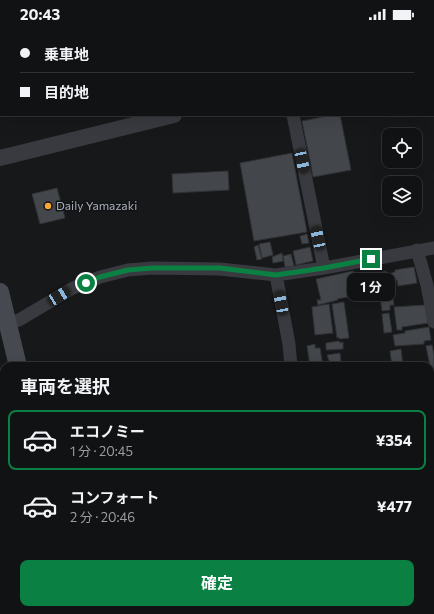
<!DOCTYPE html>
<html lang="ja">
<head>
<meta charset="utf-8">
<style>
  :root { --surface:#111214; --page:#1a1b1d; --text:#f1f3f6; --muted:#9c9ea0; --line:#303234; --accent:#0b8043 }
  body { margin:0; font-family:Commissioner,"Noto Sans JP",sans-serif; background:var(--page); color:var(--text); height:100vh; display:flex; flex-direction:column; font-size:15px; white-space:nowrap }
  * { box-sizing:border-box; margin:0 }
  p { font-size:13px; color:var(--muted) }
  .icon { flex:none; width:22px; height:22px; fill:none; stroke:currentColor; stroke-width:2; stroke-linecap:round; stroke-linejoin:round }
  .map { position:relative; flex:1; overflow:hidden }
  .side { position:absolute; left:0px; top:334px; width:434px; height:252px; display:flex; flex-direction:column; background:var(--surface); border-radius:12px 12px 0 0; box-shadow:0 4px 16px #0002,0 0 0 1px var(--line) }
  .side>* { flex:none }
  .guide { position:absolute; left:0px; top:0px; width:434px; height:88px; box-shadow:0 4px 16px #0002,0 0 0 1px var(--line); display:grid; align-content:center; height:88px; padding:0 20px; background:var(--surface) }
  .fabs { position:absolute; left:382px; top:100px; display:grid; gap:8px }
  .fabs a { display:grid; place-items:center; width:40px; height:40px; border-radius:8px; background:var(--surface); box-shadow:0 4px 16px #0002,0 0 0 1px var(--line); font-size:20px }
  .end { position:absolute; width:18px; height:18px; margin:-9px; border:5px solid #0b8043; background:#fff; box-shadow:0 0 0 2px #fff }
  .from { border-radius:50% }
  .bubble { position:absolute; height:28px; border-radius:8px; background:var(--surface); box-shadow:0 4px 16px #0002,0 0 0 1px var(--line); font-size:13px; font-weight:700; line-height:28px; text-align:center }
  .car { position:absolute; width:12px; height:24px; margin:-12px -6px; border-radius:5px; box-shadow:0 0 3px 1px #0007; background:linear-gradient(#222 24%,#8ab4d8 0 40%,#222 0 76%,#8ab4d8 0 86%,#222 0) }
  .guide b { display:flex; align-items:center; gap:14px; height:38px; font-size:15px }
  .guide b+b { border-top:1px solid var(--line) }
  .guide i { width:10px; height:10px; background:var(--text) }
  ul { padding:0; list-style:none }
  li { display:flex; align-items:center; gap:12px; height:60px; margin:0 8px 6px; padding:0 12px; border:2px solid transparent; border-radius:8px }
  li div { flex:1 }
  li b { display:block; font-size:15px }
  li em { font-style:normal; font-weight:700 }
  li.current { border-color:var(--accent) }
  li>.icon { width:36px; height:36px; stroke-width:1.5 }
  h2 { padding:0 20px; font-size:18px; line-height:48px }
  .button { display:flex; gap:8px; margin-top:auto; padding:8px 20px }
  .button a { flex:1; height:46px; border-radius:8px; background:var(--accent); color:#fff; font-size:16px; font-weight:700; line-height:46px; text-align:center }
  .status { display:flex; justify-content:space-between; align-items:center; height:28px; padding:0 20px; background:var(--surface); direction:ltr }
  .status svg { height:11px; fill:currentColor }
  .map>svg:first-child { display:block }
  .building { fill:#43464a; stroke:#313236 }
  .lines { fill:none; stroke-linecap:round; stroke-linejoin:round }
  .minor { stroke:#383a3f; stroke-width:13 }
  .tertiary { stroke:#383a3f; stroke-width:16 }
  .secondary { stroke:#46494f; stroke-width:18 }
  .route { stroke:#0b8043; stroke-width:5 }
  .poi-dot { fill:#f5a634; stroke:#121315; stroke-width:1.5 }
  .labels { text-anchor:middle; stroke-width:3; stroke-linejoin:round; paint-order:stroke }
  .poi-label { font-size:12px; fill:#a9b0ba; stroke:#121315; text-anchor:start }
</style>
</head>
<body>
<div class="status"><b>20:43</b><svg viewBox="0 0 49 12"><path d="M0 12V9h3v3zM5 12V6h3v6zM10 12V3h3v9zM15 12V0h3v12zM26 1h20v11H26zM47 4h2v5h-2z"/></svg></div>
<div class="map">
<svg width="434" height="586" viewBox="0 0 434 586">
  <rect width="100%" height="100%" fill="#17181a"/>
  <path class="building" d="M333 87H340L351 142 313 149 302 93Z
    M292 125 307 204 254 213 240 135Z
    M228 143 229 162 173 165 172 146Z
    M57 160 65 190 40 196 32 166Z
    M307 206 309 215 302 216 300 208Z
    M270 214 273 227 262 230 259 216Z
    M258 217 262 231 257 232 254 219Z
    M310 219 313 233 296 237 293 223Z
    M282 225 283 233 273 235 272 229Z
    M291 226 294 238 285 239 283 228Z
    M414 239 417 255 398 258 397 252 390 253 389 246 395 244V242Z
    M353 243 358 267 337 271 338 272 318 277 317 272H321L316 251Z
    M386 243V245H388L390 257 379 258 377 246Z
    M367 253 370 263 359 266 356 256Z
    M391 258 394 277H390V282L382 283 379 260Z
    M344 274 349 310 339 311V309L337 310 332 276Z
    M329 276 333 305 315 307 312 279Z
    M426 277 428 295 402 299V302H397L394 279Z
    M389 285 392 304 384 305 382 286Z
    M429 299 431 312 424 313V316L395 318 393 307 405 305V303Z
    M339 313 340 315 343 314V321L326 322V315Z
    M315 316V320H320L323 338H310L307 318Z
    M432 317 434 327V346L433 343 431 344 426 318Z
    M401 321 403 338H392L390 323Z
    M340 325 341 336 331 338 327 327Z
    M430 347H433L434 356V380L432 381 430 370Z
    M0 383 4 395V424L0 425Z
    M434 386V398L430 399V387Z
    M434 407V430L430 431V408Z
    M434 446V473L432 474 430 467V447Z
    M430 483H434V506H431Z
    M4 506V537L2 533H0V508Z
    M0 547 4 558V573L2 574 3 576 0 577Z
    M21 582H31L32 585 22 586Z
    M106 582H118L119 586H107Z"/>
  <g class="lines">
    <path class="minor" d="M275 0V1
      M293 87 324 240
      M417 222 427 257 434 294
      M276 247 289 316 291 338
      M8 295 19 292 73 260 100 249 128 242 152 240 220 241 276 247 324 240 434 220
      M430 442H434
      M0 494 4 493
      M434 551V564
      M313 582 314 586"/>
    <path class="tertiary" d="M433 40H434
      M0 130 174 87"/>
    <path class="secondary" d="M0 264 18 338
      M79 582 80 586"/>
  </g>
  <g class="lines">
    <path class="route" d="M86 255 100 249 128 242 152 240H220L276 247 324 240 371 231"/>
  </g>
  <circle class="poi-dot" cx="48" cy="178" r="4"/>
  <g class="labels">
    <g class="poi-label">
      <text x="56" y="182">Daily Yamazaki</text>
    </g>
  </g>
</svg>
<div class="fabs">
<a><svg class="icon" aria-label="locate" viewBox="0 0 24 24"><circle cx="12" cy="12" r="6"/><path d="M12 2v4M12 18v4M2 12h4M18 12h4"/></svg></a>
<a><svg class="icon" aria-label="layers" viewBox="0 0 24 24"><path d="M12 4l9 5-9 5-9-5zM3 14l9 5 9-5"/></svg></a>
</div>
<i class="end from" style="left:86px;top:255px"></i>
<i class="end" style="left:371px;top:231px"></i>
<div class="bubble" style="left:347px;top:245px;width:48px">1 分</div>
<i class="car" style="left:302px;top:133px;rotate:168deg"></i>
<i class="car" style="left:318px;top:210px;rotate:348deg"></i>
<i class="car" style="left:59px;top:268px;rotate:59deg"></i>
<i class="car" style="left:281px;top:275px;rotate:349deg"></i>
<div class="guide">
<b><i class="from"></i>乗車地</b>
<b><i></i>目的地</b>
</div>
<section class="side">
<h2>車両を選択</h2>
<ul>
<li class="current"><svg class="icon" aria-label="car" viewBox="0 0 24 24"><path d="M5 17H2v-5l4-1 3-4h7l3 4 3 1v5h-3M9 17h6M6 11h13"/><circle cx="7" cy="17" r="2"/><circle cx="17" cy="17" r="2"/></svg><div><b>エコノミー</b><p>1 分 · 20:45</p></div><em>¥354</em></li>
<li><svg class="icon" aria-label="car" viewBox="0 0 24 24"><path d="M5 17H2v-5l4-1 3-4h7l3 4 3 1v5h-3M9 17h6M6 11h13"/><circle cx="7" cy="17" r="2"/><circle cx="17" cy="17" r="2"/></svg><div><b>コンフォート</b><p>2 分 · 20:46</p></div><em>¥477</em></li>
</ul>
<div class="button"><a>確定</a></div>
</section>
</div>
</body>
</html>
